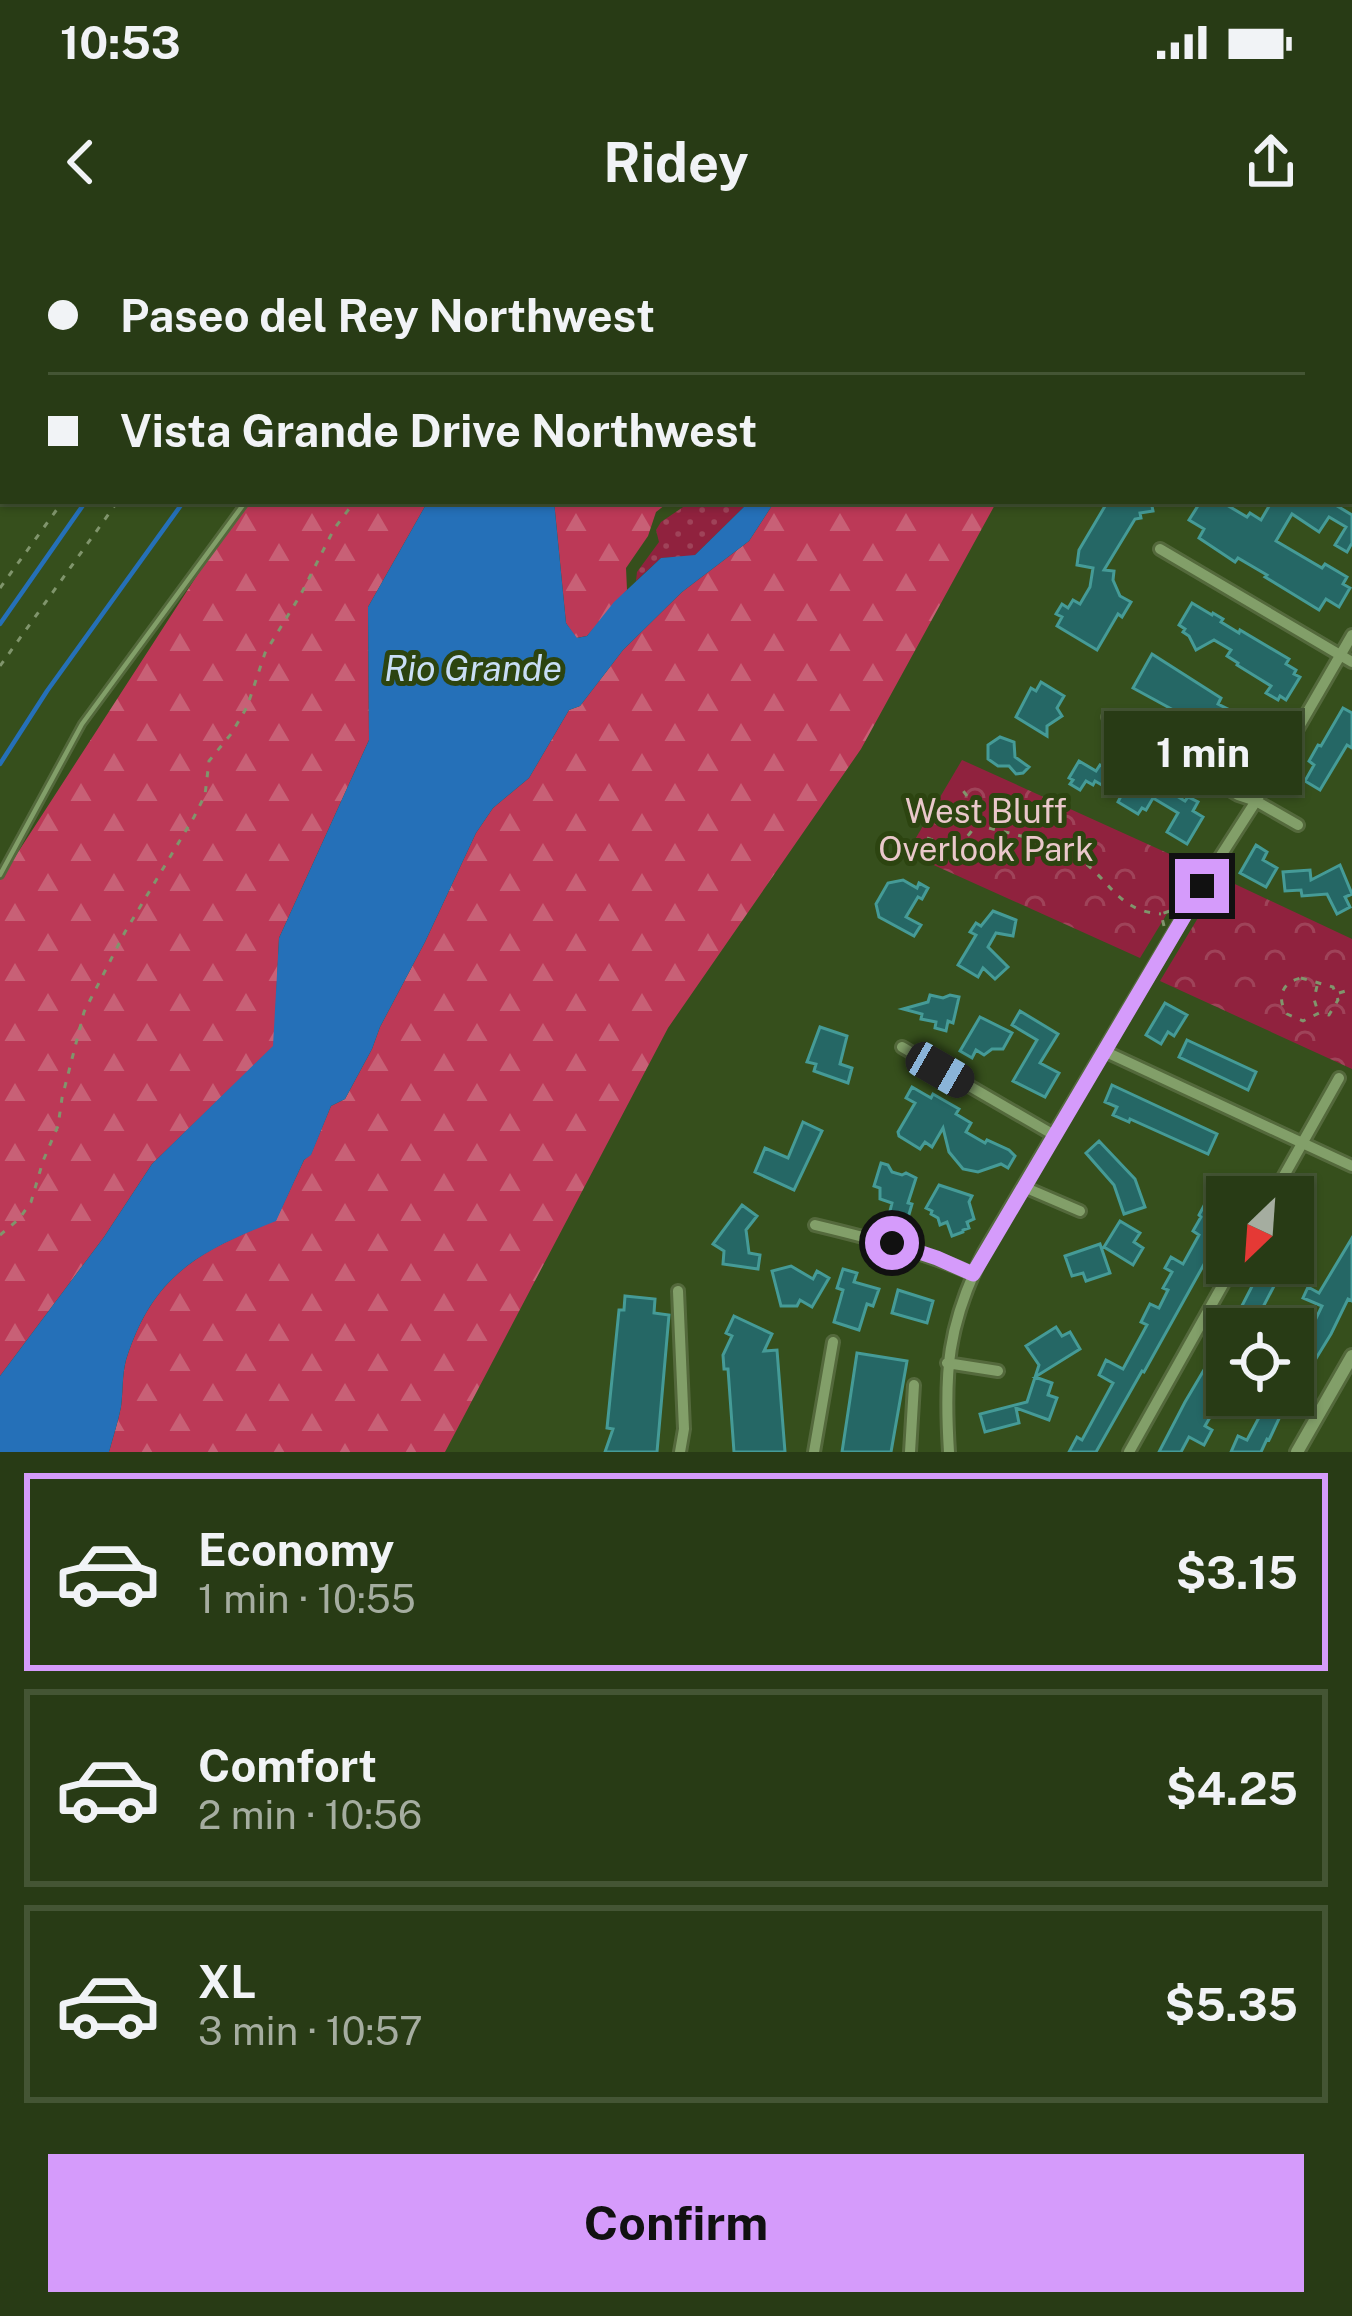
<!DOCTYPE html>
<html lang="en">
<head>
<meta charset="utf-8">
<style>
  :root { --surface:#283b15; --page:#344622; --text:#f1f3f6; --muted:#a5ada0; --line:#445534; --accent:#d59bfb }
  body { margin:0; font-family:"Public Sans",sans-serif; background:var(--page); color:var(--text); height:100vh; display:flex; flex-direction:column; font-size:45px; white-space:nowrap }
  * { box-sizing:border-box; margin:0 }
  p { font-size:39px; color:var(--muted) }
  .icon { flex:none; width:66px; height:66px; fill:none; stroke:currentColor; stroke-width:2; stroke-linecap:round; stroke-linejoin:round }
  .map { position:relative; height:1212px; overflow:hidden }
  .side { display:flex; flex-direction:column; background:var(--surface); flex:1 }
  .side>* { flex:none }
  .banner { position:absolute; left:0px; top:0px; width:1353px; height:264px; box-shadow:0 3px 9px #0004,0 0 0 3px var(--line); display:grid; align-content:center; height:264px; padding:0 48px; background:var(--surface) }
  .needle { width:78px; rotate:205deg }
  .fabs { position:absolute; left:1206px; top:936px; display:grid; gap:24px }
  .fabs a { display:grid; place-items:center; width:108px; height:108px; border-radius:0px; background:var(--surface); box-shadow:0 3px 9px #0004,0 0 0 3px var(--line); font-size:60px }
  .end { position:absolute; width:54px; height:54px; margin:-27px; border:15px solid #d59bfb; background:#111; box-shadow:0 0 0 6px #111 }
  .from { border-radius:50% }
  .bubble { position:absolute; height:84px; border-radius:0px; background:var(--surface); box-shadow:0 3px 9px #0004,0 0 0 3px var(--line); font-size:39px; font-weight:700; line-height:84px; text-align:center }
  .car { position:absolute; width:36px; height:72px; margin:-36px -18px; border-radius:15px; box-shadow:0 0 9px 3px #0007; background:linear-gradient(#222 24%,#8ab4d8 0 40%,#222 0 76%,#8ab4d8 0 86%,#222 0) }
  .banner b { display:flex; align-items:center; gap:42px; height:114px; font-size:45px }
  .banner b+b { border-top:3px solid var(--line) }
  .banner i { width:30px; height:30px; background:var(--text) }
  ul { padding:21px 0 0; list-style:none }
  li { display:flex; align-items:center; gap:36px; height:198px; margin:0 24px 18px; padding:0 24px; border:6px solid var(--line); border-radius:0px }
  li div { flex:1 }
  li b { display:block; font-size:45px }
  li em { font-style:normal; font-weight:700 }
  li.selected { border-color:var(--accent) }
  li>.icon { width:108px; height:108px; stroke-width:1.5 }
  .action { display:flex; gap:24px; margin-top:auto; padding:24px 48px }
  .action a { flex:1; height:138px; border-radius:0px; background:var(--accent); color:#111; font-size:48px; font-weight:700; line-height:138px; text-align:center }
  .status { display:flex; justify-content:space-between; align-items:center; height:84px; padding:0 60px; background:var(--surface); direction:ltr }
  .status svg { height:33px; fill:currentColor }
  header { display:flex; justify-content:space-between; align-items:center; height:156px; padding:0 48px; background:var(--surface); font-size:54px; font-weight:700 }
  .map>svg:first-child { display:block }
  .grass { fill:url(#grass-dots) }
  .forest { fill:url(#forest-firs) }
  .park { fill:url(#park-crowns) }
  .water { fill:#2570b8 }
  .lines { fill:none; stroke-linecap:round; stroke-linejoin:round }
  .stream { stroke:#2570b8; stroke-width:4.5 }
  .building { fill:#256765; stroke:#459b97; stroke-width:3 }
  .service-casing { stroke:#54693c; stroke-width:10 }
  .minor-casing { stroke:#54693c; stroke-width:16 }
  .tertiary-casing { stroke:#54693c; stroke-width:18 }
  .motorway-casing { stroke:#54693c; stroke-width:24 }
  .path { stroke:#80956c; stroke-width:3; stroke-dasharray:6 9; stroke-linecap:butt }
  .service { stroke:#829f69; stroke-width:4.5 }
  .minor { stroke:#829f69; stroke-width:10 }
  .tertiary { stroke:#829f69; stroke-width:12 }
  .motorway { stroke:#81bd3e; stroke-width:18 }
  .route { stroke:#d59bfb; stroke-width:15 }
  .labels { text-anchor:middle; stroke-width:10; stroke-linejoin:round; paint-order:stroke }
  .park-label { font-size:33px; fill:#eac8cb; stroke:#2c4410 }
  .water-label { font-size:36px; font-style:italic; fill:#c9def6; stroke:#2c4410 }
</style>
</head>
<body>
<div class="status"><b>10:53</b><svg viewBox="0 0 49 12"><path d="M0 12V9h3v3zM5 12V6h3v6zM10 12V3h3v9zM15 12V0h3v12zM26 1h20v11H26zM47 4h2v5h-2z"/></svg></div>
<header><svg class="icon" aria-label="back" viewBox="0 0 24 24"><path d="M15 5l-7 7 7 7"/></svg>Ridey<svg class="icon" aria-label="share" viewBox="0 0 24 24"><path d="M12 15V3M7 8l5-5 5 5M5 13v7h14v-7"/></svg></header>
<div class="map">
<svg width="1352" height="1212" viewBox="0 0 1352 1212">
  <defs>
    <pattern id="grass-dots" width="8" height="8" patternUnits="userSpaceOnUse" patternTransform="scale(3)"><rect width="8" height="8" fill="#90223e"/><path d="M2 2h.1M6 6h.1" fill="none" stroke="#9f4359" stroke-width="1.8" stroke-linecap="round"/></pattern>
    <pattern id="forest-firs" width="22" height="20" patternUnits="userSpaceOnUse" patternTransform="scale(3)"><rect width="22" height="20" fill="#bc3957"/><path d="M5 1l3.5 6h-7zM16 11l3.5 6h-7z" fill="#c86076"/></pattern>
    <pattern id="park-crowns" width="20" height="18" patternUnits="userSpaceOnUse" patternTransform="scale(3)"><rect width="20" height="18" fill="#90223e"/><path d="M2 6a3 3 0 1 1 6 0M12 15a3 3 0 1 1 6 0" fill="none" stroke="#9f4359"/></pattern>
  </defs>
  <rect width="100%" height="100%" fill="#364f1c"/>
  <path class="grass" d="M692 261H750L694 316 661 318 636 341 637 332 659 302 656 290 661 282Z"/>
  <path class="forest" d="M250 261H428L368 367 369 500 279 698 274 806 152 924 104 997 0 1136V640L207 320Z
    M554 261H670L656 272 648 296 626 328 627 350 587 396 576 398 566 383Z
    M775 261H997L861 509 668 788 445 1212H109C113 1197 118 1182 121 1167 123 1152 122 1135 126 1120 153 1035 198 1012 276 980L304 920 311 914 331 866 345 859 372 809 380 787 425 702 476 593 493 568 529 538 569 470 580 466 623 410 682 352 749 301Z"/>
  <path class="park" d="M962 520 1196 626 1140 718 907 613Z
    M1222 638 1352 699V829L1160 741Z"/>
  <path class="water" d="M428 261H554L566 383 577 398 587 396 614 362 661 318 695 315 750 261H775L749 301 682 352 623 410 580 466 569 470 529 538 493 568 476 593 425 702 380 787 372 809 345 859 331 866 311 915 304 920 276 981C198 1012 153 1035 126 1120 122 1135 123 1152 121 1167 118 1182 113 1197 109 1212H0V1136L104 997 152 924 273 806 279 698 369 500 368 367Z"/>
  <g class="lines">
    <path class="stream" d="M268 3 270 0
      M369 3 371 0
      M0 384 86 261
      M0 524 47 451 184 261"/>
  </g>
  <path class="building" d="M1108 261H1151L1153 271 1140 273 1141 278 1135 279 1104 330 1114 331 1113 340 1120 356 1131 362 1122 377 1118 374 1097 410 1057 386 1062 377 1056 374 1062 364 1068 368 1073 360 1080 364 1090 347 1093 328 1077 325 1079 310Z
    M1201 261H1220L1247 277 1250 273 1261 280 1272 261H1329L1352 275V303L1347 312 1335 305 1346 287 1329 277 1319 292 1292 274 1276 301 1322 328 1325 324 1347 337 1343 344 1350 348 1339 367 1326 359 1319 370 1265 337 1267 335 1238 318 1235 322 1199 298 1204 289 1189 280Z
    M1192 363 1212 375 1213 373 1223 379 1221 382 1239 393 1240 390 1289 419 1286 424 1296 430 1294 434 1300 437 1286 460 1280 456 1278 460 1266 453 1271 446 1237 425 1238 423 1227 416 1231 410 1214 400 1196 410 1189 396 1183 392 1185 389 1179 385Z
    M1152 414 1221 458 1218 464 1264 487 1247 516 1229 504 1223 514 1211 508 1218 496 1194 482 1186 491H1177L1175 484 1177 472 1133 448Z
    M1041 442 1064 456 1057 468 1062 476 1047 486V496L1016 477 1031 448 1036 451Z
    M1343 468 1352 473V508L1347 505 1320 550 1305 541 1314 525 1309 521 1318 505 1321 506Z
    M1000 497 1014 502 1015 517 1029 527 1023 533 1016 534 1009 526H998L988 519V505Z
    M1079 521 1096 531 1100 525 1130 542 1134 534 1147 542 1149 539 1185 561 1188 557 1198 562 1193 571 1203 577 1187 604 1167 592 1178 573 1153 558 1146 570 1142 568 1138 574 1118 562 1121 556 1095 541 1093 545 1086 541 1080 550 1070 544 1073 540 1069 538Z
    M1256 605 1267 612 1263 620 1277 628 1266 647 1240 633Z
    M1340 625 1352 654 1345 657 1350 667 1337 674 1327 654 1302 656 1301 650 1285 651 1283 632 1310 630 1311 640Z
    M903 640 917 648 919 643 928 648 922 659 918 657 906 677 921 685 914 696 879 677 876 664 888 643Z
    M993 671 1016 680 1013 696 996 693 988 707 1008 727 995 739 983 728 978 737 958 725 976 695 970 692 976 683 981 686Z
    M930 755 943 758 950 755 959 757 953 783 948 781 946 791 935 788 936 782 921 779 922 774 903 769 928 762Z
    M1165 763 1187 775 1174 796 1168 792 1161 804 1146 795Z
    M1020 771 1058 794 1040 823 1059 833 1045 857 1013 841 1037 800 1012 785Z
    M980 777 1012 793 1003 809H992L984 815 976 810 972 818 960 811Z
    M820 787 847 796 840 824 852 828 848 843 814 831 816 824 807 822Z
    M1187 800 1256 832 1248 850 1179 817Z
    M1112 845 1217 894 1208 914 1130 879 1129 882 1113 875 1117 867 1105 862Z
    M912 847 931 858 933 854 959 869 956 874 971 883 966 892 985 903 987 900 1009 910 1015 916 1008 928 1001 924 978 932 963 929 949 912 943 888 932 907 925 902 920 909 899 896 898 892 915 863 906 858Z
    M803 882 822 891 794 950 755 932 765 908 788 918Z
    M1099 901 1135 939 1145 967 1124 974 1114 945 1086 913Z
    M881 923 888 925 892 932 902 935 906 933 916 938 908 963 912 964 908 978 890 971 892 963 880 959V948L874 946Z
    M939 945 972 956 969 962 974 979 967 982 969 988 963 990V992L952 996 947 982 940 985 938 978 931 974 932 971 926 968Z
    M1220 953 1227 957V983L1144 1132 1142 1131 1096 1212H1069L1077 1197 1082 1200 1113 1143 1099 1135 1106 1120 1123 1129 1147 1085 1141 1082 1150 1064 1159 1068 1168 1050 1163 1048 1172 1032 1165 1028 1171 1017 1183 1024 1199 995 1193 991 1201 977 1199 975 1207 960 1214 964Z
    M742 965 757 976 746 990 749 1013 760 1015 758 1029 723 1024 724 1011 713 1004Z
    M1120 981 1140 993 1134 1002 1143 1008 1133 1025 1104 1007Z
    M1352 998V1061L1348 1059 1331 1094 1293 1156V1108L1304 1090 1309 1093 1322 1066 1303 1058 1308 1047 1319 1053Z
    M1100 1004 1110 1033 1086 1041 1083 1033 1072 1036 1065 1016Z
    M1264 1023H1286L1262 1069 1265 1071 1259 1081 1273 1089H1230Z
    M791 1026 813 1039 817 1031 829 1038 812 1067 800 1060 797 1066H781L772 1031Z
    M843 1029 857 1033 854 1042 879 1049 873 1066 867 1064 859 1090 834 1082 843 1050 837 1048Z
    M898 1050 933 1061 927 1083 892 1073Z
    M625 1056 655 1059 654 1073 669 1075 657 1212H605L613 1189 607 1188 619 1070H624Z
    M734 1076 772 1094 764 1111 777 1110 785 1212H734L728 1129H724L723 1115 732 1096 726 1093Z
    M1056 1087 1062 1096 1070 1092 1080 1109 1035 1137 1052 1143 1048 1155 1057 1158 1049 1180 1016 1168 1019 1183 985 1192 980 1174 1027 1162 1039 1125 1026 1106Z
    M1227 1091V1126L1211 1155 1220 1160 1205 1186 1212 1190 1204 1205 1189 1197 1181 1212H1159L1185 1162Z
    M857 1113 907 1121 891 1212H842Z
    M1271 1155H1290L1269 1200 1267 1199 1261 1212H1231L1238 1196 1247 1200Z"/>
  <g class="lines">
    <g class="service-casing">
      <path id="service" d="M434 3 436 0
        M0 635 82 484 246 261"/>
    </g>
    <g class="minor-casing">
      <path id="minor" d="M1350 240 1352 242
        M1160 309 1352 422
        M1108 477 1238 555 1256 561 1298 585
        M902 807 1054 895
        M1104 811 1352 926
        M1024 947 1080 971
        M1272 957 1339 838
        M815 985C869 998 921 1011 973 1034
        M678 1051 684 1189 680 1212
        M947 1123 998 1131
        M814 1212 833 1102
        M910 1212 914 1145
        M949 1212C944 1132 947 1085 984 1012L1202 645 1256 561 1352 395
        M1129 1212 1235 1023"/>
    </g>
    <g class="tertiary-casing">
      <path id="tertiary" d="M1297 1212 1352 1116"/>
    </g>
    <g class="motorway-casing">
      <path id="motorway" d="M1284 0 1289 3
        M1350 39 1352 40"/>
    </g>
    <path class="path" d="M1214 0 1219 3
      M246 3 248 0
      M303 3 305 0
      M496 3 498 0
      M1350 73 1352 74
      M0 348 63 261
      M0 426 118 261
      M946 575C986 591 1033 594 1071 614 1109 634 1114 671 1161 674
      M927 598 951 606C969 599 978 588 976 568L961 548
      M1164 686 1161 674 1173 670
      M1301 738 1333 747 1338 760 1329 775 1319 773 1303 781 1287 774C1276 758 1282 742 1301 738Z
      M1317 746 1314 759 1318 772
      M1339 753 1352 749
      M0 995 19 979 31 962 43 921 58 886 62 858 84 772 125 692 194 577 205 555 209 521 231 494 247 467 265 413 301 354 334 289 355 261"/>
    <use href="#service" class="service"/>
    <use href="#minor" class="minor"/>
    <use href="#tertiary" class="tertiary"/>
    <use href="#motorway" class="motorway"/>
  </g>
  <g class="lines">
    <path class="route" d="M892 1003 937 1018 973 1034 1202 646"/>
  </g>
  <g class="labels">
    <g class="park-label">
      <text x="986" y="583">West Bluff<tspan x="986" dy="38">Overlook Park</tspan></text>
    </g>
    <g class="water-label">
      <text x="473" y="441">Rio Grande</text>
    </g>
  </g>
</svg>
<div class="fabs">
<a><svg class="needle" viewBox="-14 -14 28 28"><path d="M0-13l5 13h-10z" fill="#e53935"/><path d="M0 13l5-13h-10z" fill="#a5ada0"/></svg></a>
<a><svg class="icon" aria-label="locate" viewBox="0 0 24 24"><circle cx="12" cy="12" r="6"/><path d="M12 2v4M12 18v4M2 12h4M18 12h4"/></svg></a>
</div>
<i class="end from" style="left:892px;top:1003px"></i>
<i class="end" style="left:1202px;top:646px"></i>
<div class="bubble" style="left:1104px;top:471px;width:198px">1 min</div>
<i class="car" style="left:940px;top:830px;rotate:120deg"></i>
<div class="banner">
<b><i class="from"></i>Paseo del Rey Northwest</b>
<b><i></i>Vista Grande Drive Northwest</b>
</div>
</div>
<section class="side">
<ul>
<li class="selected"><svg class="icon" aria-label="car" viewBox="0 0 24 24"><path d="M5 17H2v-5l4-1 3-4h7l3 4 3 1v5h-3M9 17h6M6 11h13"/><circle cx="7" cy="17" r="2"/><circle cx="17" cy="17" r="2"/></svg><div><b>Economy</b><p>1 min · 10:55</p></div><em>$3.15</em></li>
<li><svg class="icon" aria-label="car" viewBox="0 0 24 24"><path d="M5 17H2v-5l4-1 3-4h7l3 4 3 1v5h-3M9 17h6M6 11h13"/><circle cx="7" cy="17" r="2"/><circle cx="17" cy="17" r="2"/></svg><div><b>Comfort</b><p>2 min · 10:56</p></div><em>$4.25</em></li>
<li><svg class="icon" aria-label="car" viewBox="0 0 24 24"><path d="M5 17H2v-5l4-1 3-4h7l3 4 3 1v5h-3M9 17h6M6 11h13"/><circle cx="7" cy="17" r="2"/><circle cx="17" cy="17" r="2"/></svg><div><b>XL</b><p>3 min · 10:57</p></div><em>$5.35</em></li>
</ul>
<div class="action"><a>Confirm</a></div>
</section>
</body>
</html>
